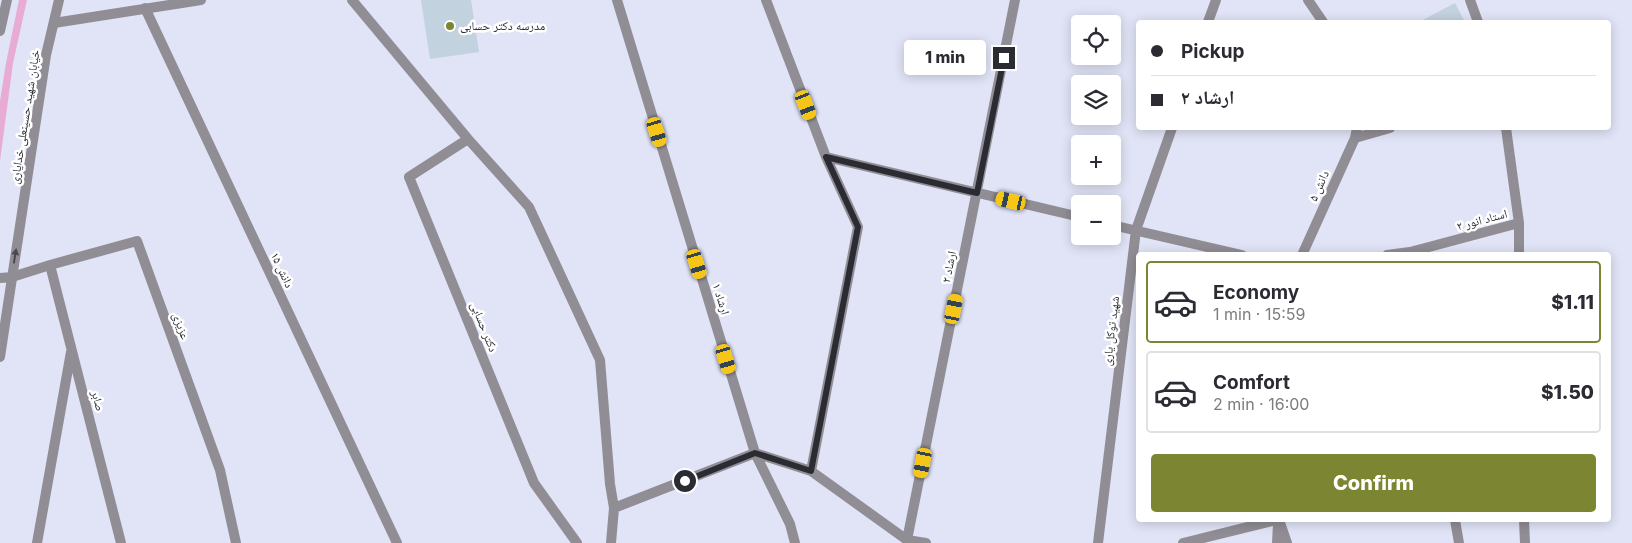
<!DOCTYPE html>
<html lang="en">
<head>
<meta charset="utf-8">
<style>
  :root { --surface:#fff; --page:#f2f2f3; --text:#2b2b33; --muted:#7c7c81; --line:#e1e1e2; --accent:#7c8531 }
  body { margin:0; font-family:Inter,"Noto Naskh Arabic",sans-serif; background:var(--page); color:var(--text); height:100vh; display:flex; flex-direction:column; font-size:19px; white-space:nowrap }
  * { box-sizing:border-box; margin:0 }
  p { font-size:16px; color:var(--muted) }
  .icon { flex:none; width:28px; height:28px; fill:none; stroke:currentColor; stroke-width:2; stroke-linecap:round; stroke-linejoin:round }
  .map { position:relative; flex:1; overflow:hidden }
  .drawer { position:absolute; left:1136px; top:252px; width:475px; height:270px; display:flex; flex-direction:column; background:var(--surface); border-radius:5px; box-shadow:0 2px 12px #0003 }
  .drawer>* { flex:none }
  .guide { position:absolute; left:1136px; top:20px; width:475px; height:110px; border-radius:5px; box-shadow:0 2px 12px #0003; display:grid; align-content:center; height:110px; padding:0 15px; background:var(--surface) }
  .tools { position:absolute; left:1071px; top:15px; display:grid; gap:10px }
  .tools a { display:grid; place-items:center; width:50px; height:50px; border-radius:5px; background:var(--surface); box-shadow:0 2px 12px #0003; font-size:25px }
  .end { position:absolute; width:22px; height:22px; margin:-11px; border:6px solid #2b2c33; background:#fff; box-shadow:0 0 0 2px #fff }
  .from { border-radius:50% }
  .bubble { position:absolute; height:35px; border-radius:5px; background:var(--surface); box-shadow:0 2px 12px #0003; font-size:16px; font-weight:800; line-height:35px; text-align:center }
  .car { position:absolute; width:15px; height:30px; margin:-15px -8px; border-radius:6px; box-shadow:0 0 4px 1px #0007; background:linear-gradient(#f5c518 24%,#345 0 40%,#f5c518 0 76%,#345 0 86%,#f5c518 0) }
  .guide b { display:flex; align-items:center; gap:18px; height:48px; font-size:19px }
  .guide b+b { border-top:1px solid var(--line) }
  .guide i { width:12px; height:12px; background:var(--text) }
  ul { padding:9px 0 0; list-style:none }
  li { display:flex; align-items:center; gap:15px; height:82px; margin:0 10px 8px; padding:0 5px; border:2px solid var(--line); border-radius:5px }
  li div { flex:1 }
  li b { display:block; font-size:19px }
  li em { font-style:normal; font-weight:800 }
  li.active { border-color:var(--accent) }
  li>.icon { width:45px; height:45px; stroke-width:1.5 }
  .primary-button { display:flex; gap:10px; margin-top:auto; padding:10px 15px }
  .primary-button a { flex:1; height:58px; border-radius:5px; background:var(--accent); color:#fff; font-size:20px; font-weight:800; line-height:58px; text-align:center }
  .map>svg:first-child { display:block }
  .green { fill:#e8abd4 }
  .building { fill:#c2d2de }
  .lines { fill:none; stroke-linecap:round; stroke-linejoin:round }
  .minor { stroke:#908d94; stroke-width:10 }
  .tertiary { stroke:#908d94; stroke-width:10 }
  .oneway { fill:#494950 }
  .route { stroke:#2b2c33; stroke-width:6 }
  .poi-dot { fill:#7c8531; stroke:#fff; stroke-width:2 }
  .labels { text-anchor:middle; stroke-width:5; stroke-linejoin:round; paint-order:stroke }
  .poi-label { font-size:12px; fill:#2b2c33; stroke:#fff; text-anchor:start }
  .street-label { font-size:12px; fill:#2b2c33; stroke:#fff }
</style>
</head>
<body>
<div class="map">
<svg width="1632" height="543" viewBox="0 0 1632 543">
  <rect width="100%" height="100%" fill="#e0e4f6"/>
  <path class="green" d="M19 0H27L13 63 0 161V101L6 63Z"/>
  <path class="building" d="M421 0H471L479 52 430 59Z
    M1455 3 1465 22H1419Z"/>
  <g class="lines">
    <path class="minor" d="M352 0 468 139 529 207 600 360 610 484 614 508 611 543
      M617 0 755 453 790 524 795 543
      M766 0 826 157 858 227 811 471
      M1308 0 1323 22
      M1470 0 1478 22
      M145 8 397 543
      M1208 22 1216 0
      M54 23 201 0
      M1506 128 1519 223V255
      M1355 138 1390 128
      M468 139 409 177 534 483 577 543
      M826 157 1080 217
      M1112 225 1242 255
      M1302 255 1355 138 1357 128
      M1387 255 1410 252 1519 223
      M50 265 121 543
      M12 277 50 265 137 241 220 470 236 543
      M614 508 755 453 811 471 907 540 926 543
      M1279 520 1287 543
      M1455 520 1459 543
      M1524 520 1525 543
      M907 540 1015 0
      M37 543 71 352
      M1098 543 1136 230 1172 128
      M1183 543 1276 520
      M1277 543 1278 524"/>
    <path class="tertiary" d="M0 31 7 0
      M0 278 12 277
      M0 357 46 55 59 0"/>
  </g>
  <defs><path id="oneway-solid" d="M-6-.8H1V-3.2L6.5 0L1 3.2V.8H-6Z" transform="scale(1.25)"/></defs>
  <use class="oneway" href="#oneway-solid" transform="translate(15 256) rotate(-81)"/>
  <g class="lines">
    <path class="route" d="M685 481 755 453 811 471 858 227 826 157 977 193 1004 58"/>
  </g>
  <circle class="poi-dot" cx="450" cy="26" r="5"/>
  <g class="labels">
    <g class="poi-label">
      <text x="460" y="30">مدرسه دکتر حسابی</text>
    </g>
    <g class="street-label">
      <text transform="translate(25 117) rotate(-81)" y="4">خیابان شهید حسینعلی خدایاری</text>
      <text transform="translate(1319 186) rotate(-66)" y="4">دانش ۵</text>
      <text transform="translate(1482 220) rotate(-15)" y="4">استاد انور ۲</text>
      <text transform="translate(949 267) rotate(-79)" y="4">ارشاد ۲</text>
      <text transform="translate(282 270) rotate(65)" y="4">دانش ۱۵</text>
      <text transform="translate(721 299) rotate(73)" y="4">ارشاد ۱</text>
      <text transform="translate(181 326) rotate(70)" y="4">عزیزی</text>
      <text transform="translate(484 327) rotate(68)" y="4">دکتر حسابی</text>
      <text transform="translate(1111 331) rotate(-83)" y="4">شهید توکل یاری</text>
      <text transform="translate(98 401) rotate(76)" y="4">صابر</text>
    </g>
  </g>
</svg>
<div class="tools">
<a><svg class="icon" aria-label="locate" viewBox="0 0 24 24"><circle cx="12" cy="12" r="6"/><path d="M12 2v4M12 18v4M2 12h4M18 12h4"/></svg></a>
<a><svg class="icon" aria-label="layers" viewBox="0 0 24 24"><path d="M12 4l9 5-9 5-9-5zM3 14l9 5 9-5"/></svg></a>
<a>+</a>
<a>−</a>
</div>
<i class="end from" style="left:685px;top:481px"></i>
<i class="end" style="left:1004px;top:58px"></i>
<div class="bubble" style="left:904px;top:40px;width:82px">1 min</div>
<i class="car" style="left:806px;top:105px;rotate:159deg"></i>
<i class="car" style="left:657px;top:132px;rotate:163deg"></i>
<i class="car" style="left:1011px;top:201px;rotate:283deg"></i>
<i class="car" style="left:697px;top:264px;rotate:163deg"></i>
<i class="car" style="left:954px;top:309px;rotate:11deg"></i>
<i class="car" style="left:726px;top:359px;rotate:163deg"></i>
<i class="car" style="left:923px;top:463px;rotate:191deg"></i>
<div class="guide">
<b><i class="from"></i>Pickup</b>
<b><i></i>ارشاد ۲</b>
</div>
<section class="drawer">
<ul>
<li class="active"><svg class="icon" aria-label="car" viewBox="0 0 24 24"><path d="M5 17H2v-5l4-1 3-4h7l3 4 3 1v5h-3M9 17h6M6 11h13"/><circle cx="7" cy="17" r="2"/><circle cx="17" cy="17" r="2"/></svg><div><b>Economy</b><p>1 min · 15:59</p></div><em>$1.11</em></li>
<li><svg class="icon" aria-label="car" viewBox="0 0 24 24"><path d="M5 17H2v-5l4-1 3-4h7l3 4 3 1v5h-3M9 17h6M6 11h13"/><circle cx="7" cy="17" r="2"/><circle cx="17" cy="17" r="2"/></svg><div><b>Comfort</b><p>2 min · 16:00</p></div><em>$1.50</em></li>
</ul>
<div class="primary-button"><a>Confirm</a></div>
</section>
</div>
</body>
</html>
